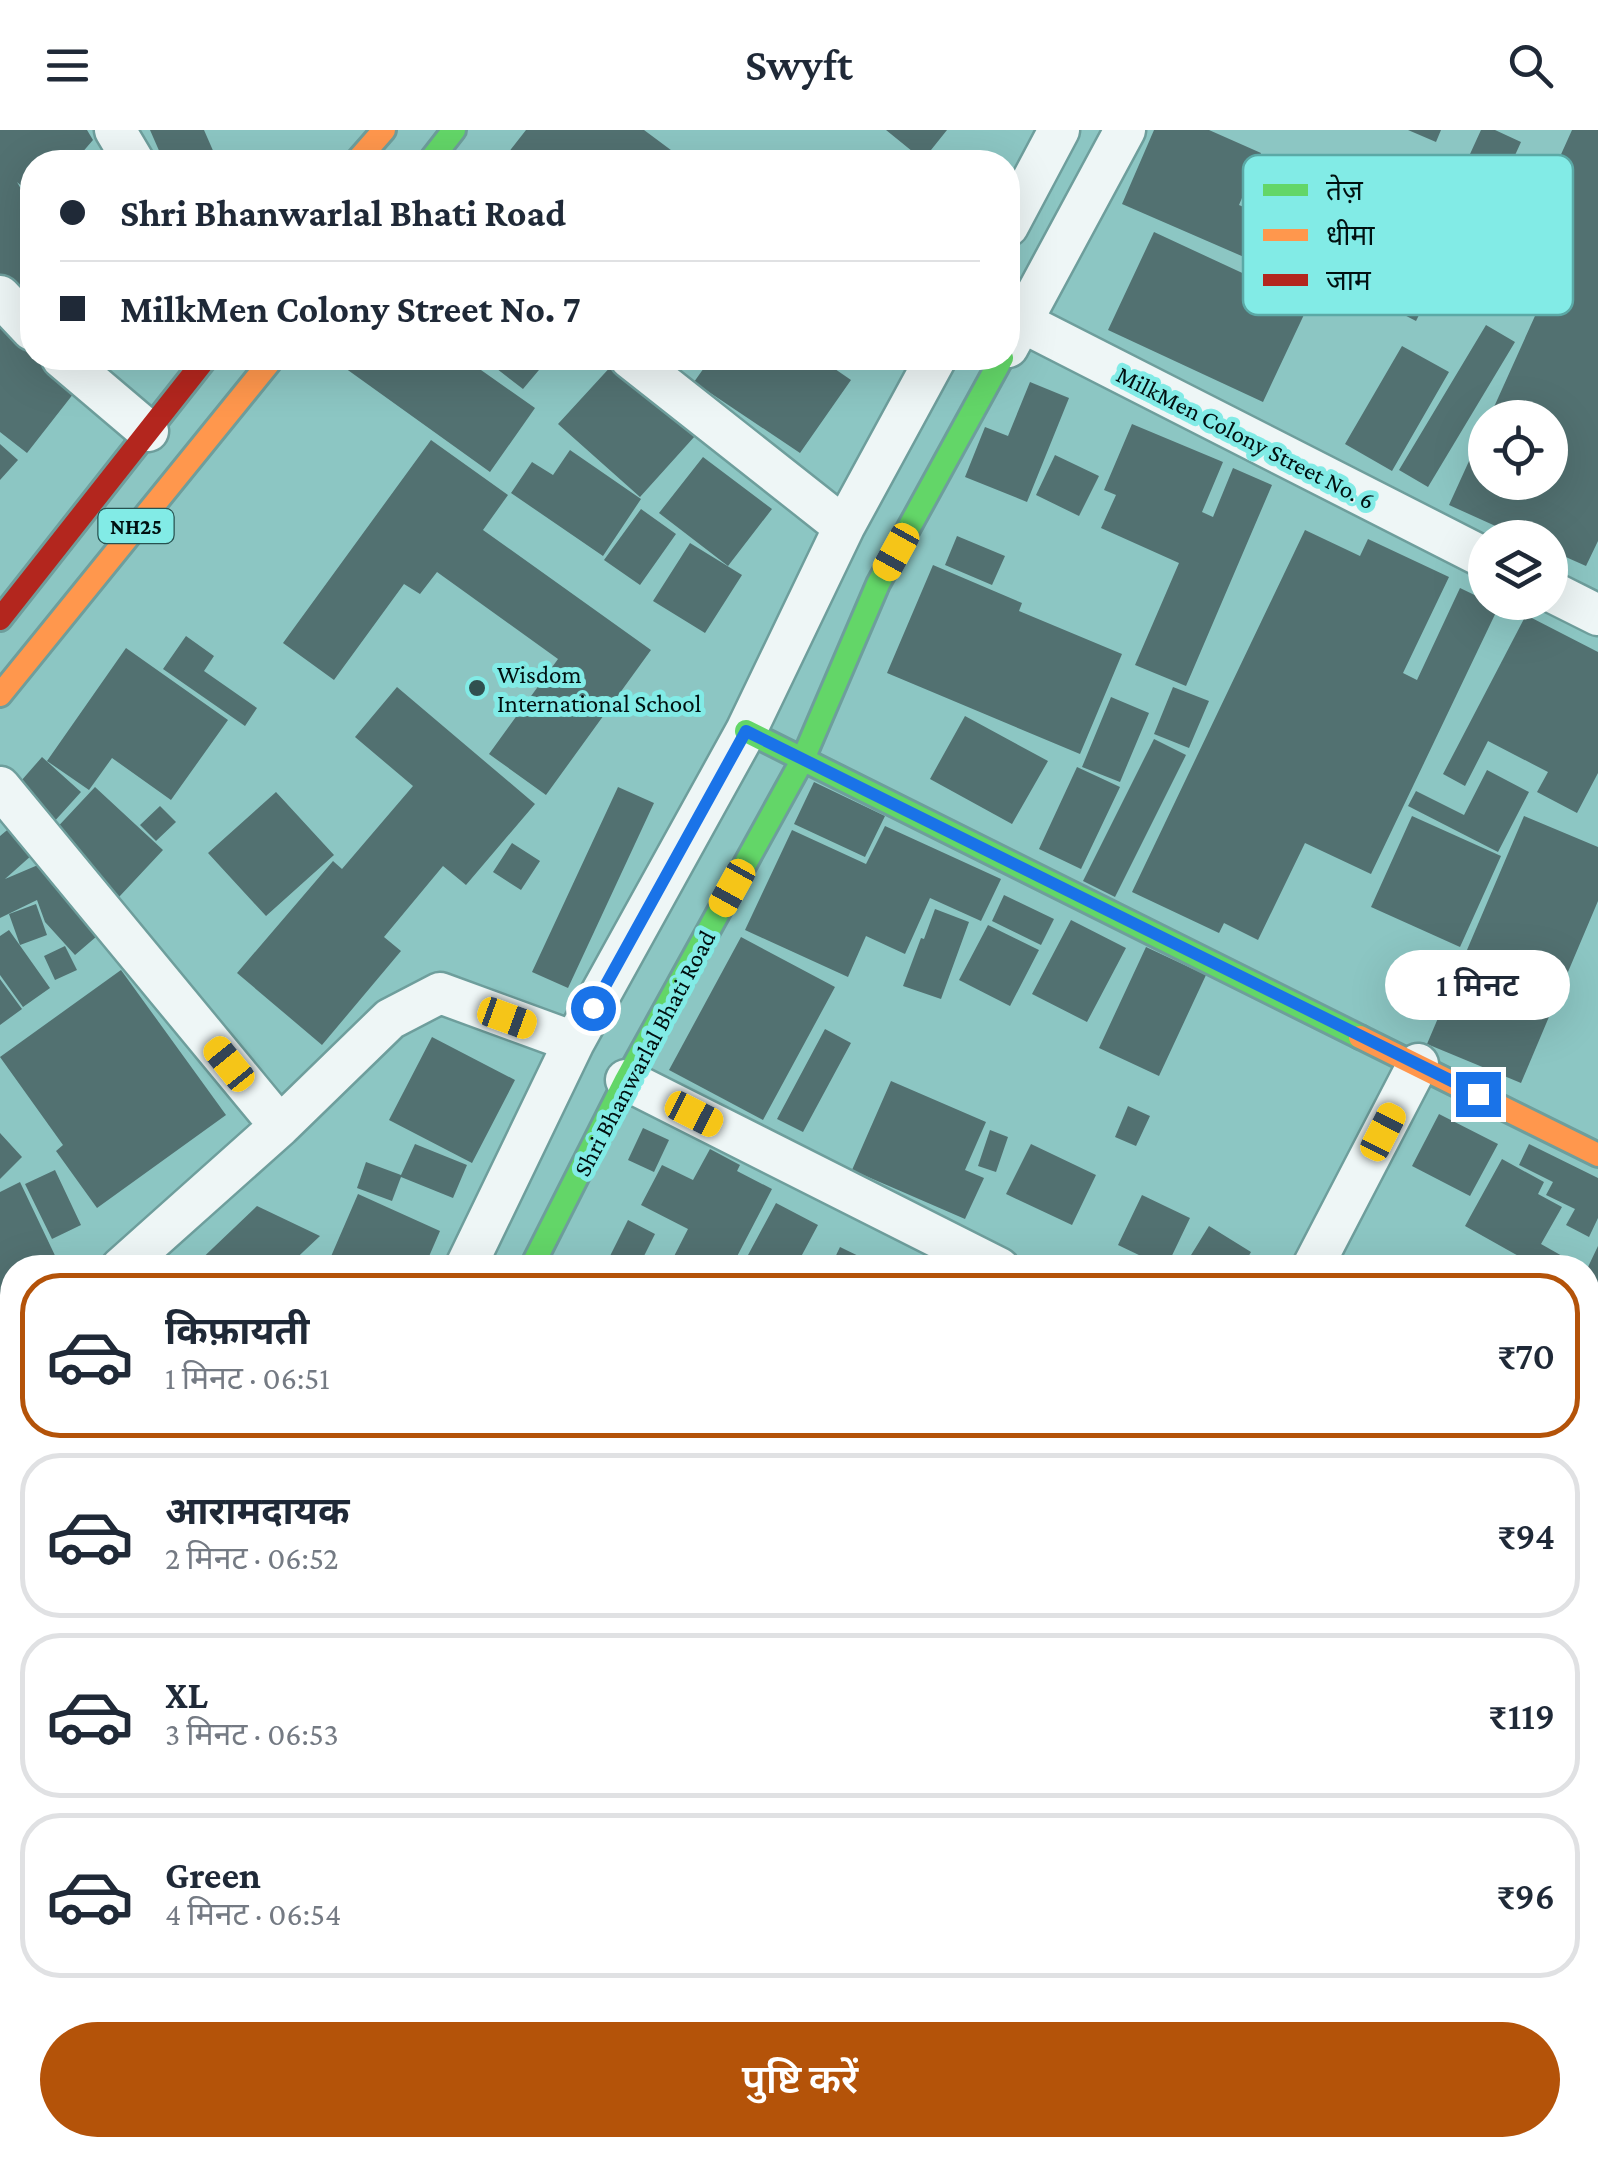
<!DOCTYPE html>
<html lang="hi">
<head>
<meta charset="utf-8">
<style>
  :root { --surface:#fff; --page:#f6f6f7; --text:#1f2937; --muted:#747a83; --line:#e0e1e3; --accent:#b45309 }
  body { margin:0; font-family:"Crimson Pro","Noto Sans Devanagari",serif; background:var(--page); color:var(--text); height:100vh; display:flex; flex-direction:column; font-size:38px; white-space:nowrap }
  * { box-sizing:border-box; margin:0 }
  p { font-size:32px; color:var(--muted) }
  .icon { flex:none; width:55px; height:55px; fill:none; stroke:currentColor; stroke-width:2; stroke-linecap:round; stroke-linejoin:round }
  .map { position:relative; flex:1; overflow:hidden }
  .drawer { position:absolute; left:0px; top:1125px; width:1600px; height:902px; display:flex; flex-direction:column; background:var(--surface); border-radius:40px 40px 0 0; box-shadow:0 10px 40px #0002 }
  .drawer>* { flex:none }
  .hud { position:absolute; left:20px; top:20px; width:1000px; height:220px; border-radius:40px; box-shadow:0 10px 40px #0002; display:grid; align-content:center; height:220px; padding:0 40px; background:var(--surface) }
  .fabs { position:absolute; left:1468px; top:270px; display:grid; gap:20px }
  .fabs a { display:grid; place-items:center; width:100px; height:100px; border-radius:50%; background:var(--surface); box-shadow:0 10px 40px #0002; font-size:50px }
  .end { position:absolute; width:45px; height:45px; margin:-22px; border:12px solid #1a73e8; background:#fff; box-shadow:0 0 0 5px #fff }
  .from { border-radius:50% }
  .bubble { position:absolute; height:70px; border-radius:35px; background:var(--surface); box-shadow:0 10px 40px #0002; font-size:32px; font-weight:600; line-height:70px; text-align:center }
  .car { position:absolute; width:30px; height:60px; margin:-30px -15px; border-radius:12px; box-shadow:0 0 8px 2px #0007; background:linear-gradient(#f5c518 24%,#345 0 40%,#f5c518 0 76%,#345 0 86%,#f5c518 0) }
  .hud b { display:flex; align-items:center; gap:35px; height:95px; font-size:38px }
  .hud b+b { border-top:2px solid var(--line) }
  .hud i { width:25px; height:25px; background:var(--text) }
  ul { padding:18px 0 0; list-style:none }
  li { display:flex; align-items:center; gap:30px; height:165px; margin:0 20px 15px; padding:0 20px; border:5px solid var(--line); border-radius:40px }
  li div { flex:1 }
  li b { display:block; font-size:38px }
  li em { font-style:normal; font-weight:600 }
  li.current { border-color:var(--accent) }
  li>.icon { width:90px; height:90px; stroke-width:1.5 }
  .primary-button { display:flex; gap:20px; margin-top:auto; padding:20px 40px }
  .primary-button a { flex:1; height:115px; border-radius:60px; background:var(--accent); color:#fff; font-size:40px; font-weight:600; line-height:115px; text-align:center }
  header { display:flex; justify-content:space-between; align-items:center; height:130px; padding:0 40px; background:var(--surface); font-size:45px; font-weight:600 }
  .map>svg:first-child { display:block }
  .building { fill:#527171 }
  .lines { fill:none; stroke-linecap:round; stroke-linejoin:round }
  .street-casing { stroke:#6e9e9c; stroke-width:45 }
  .fast-casing { stroke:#6e9e9c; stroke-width:28 }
  .slow-casing { stroke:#6e9e9c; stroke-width:28 }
  .jam-casing { stroke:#6e9e9c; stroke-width:28 }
  .street { stroke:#eef6f6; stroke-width:40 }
  .fast { stroke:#63d668; stroke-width:22 }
  .slow { stroke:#ff974d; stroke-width:22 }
  .jam { stroke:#b3261e; stroke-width:22 }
  .route { stroke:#1a73e8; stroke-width:12 }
  .poi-dot { fill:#31504f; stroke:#82ebe6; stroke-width:4 }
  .labels { text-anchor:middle; stroke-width:10; stroke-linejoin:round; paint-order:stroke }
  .shield { fill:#82ebe6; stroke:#275250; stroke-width:2.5 }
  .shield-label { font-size:22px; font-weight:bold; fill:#001010 }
  .street-label { font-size:25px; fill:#001010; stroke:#82ebe6 }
  .poi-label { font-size:25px; fill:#001010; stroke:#82ebe6; text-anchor:start }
  .key { fill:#82ebe6; stroke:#5ba9a6; stroke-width:2.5 }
  .key-label { font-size:28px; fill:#001010 }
</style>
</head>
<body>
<header><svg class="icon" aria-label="menu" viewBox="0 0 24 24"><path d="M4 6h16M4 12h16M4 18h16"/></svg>Swyft<svg class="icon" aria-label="search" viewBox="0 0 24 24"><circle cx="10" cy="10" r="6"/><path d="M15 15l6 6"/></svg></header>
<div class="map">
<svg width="1598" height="2027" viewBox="0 0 1598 2027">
  <rect width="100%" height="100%" fill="#8cc6c3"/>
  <path class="building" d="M0 0H87L93 10 74 32H32V65L17 52 32 78V194L0 151Z
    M150 0H204L218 32H164Z
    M526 0H644L687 32H501Z
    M886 0H947L923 30Z
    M1154 0H1209L1261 23 1239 75 1262 85 1244 127 1122 74Z
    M1408 0H1441L1436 12Z
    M1481 0H1495L1521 12 1492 76 1454 59Z
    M1572 0H1598V411L1586 436 1550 420V408H1522L1449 375 1485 296V352H1550V288H1489L1553 146 1541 170 1503 153Z
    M1154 102 1309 174 1263 272 1108 200Z
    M1413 122 1443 137 1416 191 1385 175Z
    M0 195 32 216V228H47L81 254 27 323 0 302Z
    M1486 195 1515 212 1428 357 1399 340Z
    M1402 216 1449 242 1392 341 1345 314Z
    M353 228H464L535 278 490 342 345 238Z
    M483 228H549L523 259Z
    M711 228H843L835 239 851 250 800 323 694 252Z
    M614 233 695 306 640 367 558 294Z
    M1030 252 1069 268 1027 372 965 347 985 297 1008 306Z
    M1132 294 1223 332 1202 382 1213 387 1233 338 1272 355 1186 556 1135 535 1179 433 1101 398 1116 365 1104 360Z
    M431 310 508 365 483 400 651 520 546 665 489 624 558 529 437 442 420 464 404 454 334 550 283 513Z
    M0 314 18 330 0 350Z
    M570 320 641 369 603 426 511 363 532 332 553 345Z
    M1055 325 1099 346 1079 386 1036 365Z
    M703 327 772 379 728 436 659 383Z
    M641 379 676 404 640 455 604 430Z
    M1305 400 1360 426 1368 409 1449 447 1403 543 1417 550 1460 458 1485 470V472L1499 476 1371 744 1305 713 1258 810 1224 793 1219 803 1132 762Z
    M957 406 1005 426 992 455 945 435Z
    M690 413 742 445 705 503 653 471Z
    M933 435 1022 473 1019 481 1122 524 1080 624 887 543Z
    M1526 485 1598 522V643L1577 683 1537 662 1548 642 1488 611 1465 656 1443 644Z
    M186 506 214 526 204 541 257 578 245 596 163 539Z
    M126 518 228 590 171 670 112 628 89 660 47 631Z
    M397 557 535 674 466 755 443 736 384 807 401 821 322 915 237 843 333 731 342 739 413 656 355 607Z
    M1173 557 1209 571 1189 618 1154 604Z
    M1111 567 1149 583 1120 652 1082 637Z
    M965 586 1048 631 1012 694 930 649Z
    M1154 609 1186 625 1115 767 1083 751Z
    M42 627 81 662 52 694 14 659Z
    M1077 637 1120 657 1081 739 1039 719Z
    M1487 640 1529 662 1498 722 1408 676 1416 661 1464 685Z
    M814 652 885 686 865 727 794 694Z
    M95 657 163 720 119 767 51 704Z
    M618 657 654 673 568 858 532 842Z
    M276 662 334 725 266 786 208 723Z
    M160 676 176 692 156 711 140 695Z
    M1412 686 1501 726 1460 817 1371 777Z
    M1524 686 1598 717V771L1521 953 1427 914Z
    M18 691 32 725 5 749 45 732 104 800 75 825 45 792 37 770 0 788V706Z
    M885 696 1001 749 981 791 930 768 905 824 866 806 848 847 745 800 792 700 866 734Z
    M512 713 540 731 521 760 493 742Z
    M1004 765 1054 789 1041 815 992 791Z
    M36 774 47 805 20 815 9 784Z
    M935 779 969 792 941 869 903 856 921 808 924 809Z
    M1071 790 1126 818 1087 892 1032 864Z
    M988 795 1039 820 1010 876 959 850Z
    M9 800 50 858 23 877 0 845V806Z
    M741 807 835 857 763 990 669 940Z
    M65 816 77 840 55 850 44 826Z
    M1146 817 1206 845 1159 946 1099 918Z
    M121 840 226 985 97 1078 56 1021 63 1015 0 927Z
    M0 849 22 879 0 895Z
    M825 899 851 913 803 1002 777 989Z
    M432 907 515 950 472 1033 389 990Z
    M891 951 986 992 965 1040 984 1048 965 1089 852 1040Z
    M1128 976 1150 986 1136 1016 1115 1007Z
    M1439 984 1498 1014 1470 1066 1412 1036Z
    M643 998 669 1010 654 1042 628 1030Z
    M990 1000 1008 1007 996 1042 978 1036Z
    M0 1003 22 1027 0 1049Z
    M415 1014 467 1035 453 1068 401 1047 392 1071 357 1058 366 1032 401 1045Z
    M1031 1014 1096 1045 1072 1095 1006 1064Z
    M1529 1014 1598 1048V1088L1589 1107 1566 1095 1575 1079 1546 1065 1553 1052 1519 1035Z
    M710 1019 740 1035 737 1041 772 1059 731 1138H668L688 1099 641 1075 662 1035 693 1050Z
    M1502 1029 1544 1052 1538 1064 1562 1077 1541 1114 1571 1131 1568 1138H1540L1465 1096Z
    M55 1040 81 1095 52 1109 25 1054Z
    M20 1052 60 1136 12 1138V1159L0 1165V1062Z
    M358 1064 440 1101 424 1138H326Z
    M1142 1065 1190 1088 1166 1138 1118 1115Z
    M776 1073 818 1095 795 1138H741Z
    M257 1076 320 1106 286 1138H192Z
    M628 1090 655 1104 638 1138H604Z
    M1209 1096 1251 1122 1242 1138H1183Z
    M1598 1116V1197L1588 1218V1137Z
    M840 1117 877 1135 881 1127 903 1138H830Z
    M566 1125 597 1138H561Z
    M1588 1248 1598 1253V1402L1588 1397Z
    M1588 1510 1598 1514V1574L1588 1570Z
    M1588 1637 1598 1641V1688L1588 1713Z
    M0 1795 12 1801 11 1933 0 1928Z
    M162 2015H239L233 2027H184Z
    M242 2015H291L324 2026 238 2027Z
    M318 2015H408L401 2027H377L366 2021 365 2027H346Z
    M414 2015H465L461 2027H410Z
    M595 2015H732L728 2027H615L594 2020Z
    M753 2015H801L823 2027H747Z
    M938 2015H1015L1038 2027H962Z
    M1094 2015H1151L1144 2027H1107L1103 2025 1105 2021Z
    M1260 2015H1405L1399 2027H1254Z"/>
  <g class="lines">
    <g class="street-casing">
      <path id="street" d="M115 0 134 32
        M1008 96 1059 0
        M0 166 32 200
        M1008 185 1485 428
        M1008 217 1125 0
        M62 228 148 301
        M630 228 844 397
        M1550 461 1598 485
        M0 657 280 996
        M626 950 999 1138
        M121 1138 280 996 390 889 440 863 574 912
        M465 1138 574 912 746 601 844 397 936 228
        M1312 1138 1418 934
        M0 1245 12 1234
        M1588 1437 1598 1443
        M0 1485 12 1478
        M551 2015 575 2027
        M1565 2015 1590 2027
        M14 2027 20 2015
        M76 2027 82 2015
        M885 2027 891 2015
        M1415 2027 1421 2015"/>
    </g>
    <g class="fast-casing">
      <path id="fast" d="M429 32 454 0
        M746 601 1360 907
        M531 1138 626 950 803 629 878 454 1002 228"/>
    </g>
    <g class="slow-casing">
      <path id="slow" d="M356 32 384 0
        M0 565 273 228
        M1360 907 1598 1025"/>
    </g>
    <g class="jam-casing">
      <path id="jam" d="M0 489 206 228"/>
    </g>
    <use href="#street" class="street"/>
    <use href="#fast" class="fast"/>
    <use href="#slow" class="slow"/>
    <use href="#jam" class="jam"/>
  </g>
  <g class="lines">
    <path class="route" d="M593 878 746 601 1478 964"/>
  </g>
  <circle class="poi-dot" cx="477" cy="558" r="10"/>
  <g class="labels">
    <rect class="shield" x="98.5" y="379" width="75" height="34" rx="8"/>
    <g class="shield-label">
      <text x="136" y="404">NH25</text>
    </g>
    <g class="street-label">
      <text transform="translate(1246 307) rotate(27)" y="9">MilkMen Colony Street No. 6</text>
      <text transform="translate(644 923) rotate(-62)" y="9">Shri Bhanwarlal Bhati Road</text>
    </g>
    <g class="poi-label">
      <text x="497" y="553">Wisdom<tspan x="497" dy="29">International School</tspan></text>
    </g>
  </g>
  <rect x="1243" y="25" width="330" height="160" rx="15" class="key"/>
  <rect x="1263" y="54" width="45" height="12" fill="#63d668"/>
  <rect x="1263" y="99" width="45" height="12" fill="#ff974d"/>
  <rect x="1263" y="144" width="45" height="12" fill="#b3261e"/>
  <g class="key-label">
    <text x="1326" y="70">तेज़</text>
    <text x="1326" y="115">धीमा</text>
    <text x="1326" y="160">जाम</text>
  </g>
</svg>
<div class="fabs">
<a><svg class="icon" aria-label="locate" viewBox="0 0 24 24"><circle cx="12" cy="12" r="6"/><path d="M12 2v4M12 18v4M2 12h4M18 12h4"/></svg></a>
<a><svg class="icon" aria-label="layers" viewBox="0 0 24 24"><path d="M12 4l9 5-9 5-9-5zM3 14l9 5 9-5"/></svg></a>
</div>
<i class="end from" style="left:593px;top:878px"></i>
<i class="end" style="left:1478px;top:964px"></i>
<div class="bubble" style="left:1385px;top:820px;width:185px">1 मिनट</div>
<i class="car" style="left:896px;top:422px;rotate:209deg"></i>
<i class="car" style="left:732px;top:758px;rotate:209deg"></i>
<i class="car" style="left:507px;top:888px;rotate:110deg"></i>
<i class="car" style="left:229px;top:934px;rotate:321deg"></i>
<i class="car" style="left:694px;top:984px;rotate:117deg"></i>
<i class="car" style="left:1383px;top:1002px;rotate:27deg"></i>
<div class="hud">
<b><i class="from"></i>Shri Bhanwarlal Bhati Road</b>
<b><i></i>MilkMen Colony Street No. 7</b>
</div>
<section class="drawer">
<ul>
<li class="current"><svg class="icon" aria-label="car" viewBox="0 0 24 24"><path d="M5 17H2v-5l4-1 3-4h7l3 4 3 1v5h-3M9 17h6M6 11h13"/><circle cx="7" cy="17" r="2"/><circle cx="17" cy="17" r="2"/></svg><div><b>किफ़ायती</b><p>1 मिनट · 06:51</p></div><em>₹70</em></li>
<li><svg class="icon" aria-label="car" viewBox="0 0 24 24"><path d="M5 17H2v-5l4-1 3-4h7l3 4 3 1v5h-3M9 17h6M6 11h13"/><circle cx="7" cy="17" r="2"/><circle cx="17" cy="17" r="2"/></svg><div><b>आरामदायक</b><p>2 मिनट · 06:52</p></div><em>₹94</em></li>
<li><svg class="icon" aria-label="car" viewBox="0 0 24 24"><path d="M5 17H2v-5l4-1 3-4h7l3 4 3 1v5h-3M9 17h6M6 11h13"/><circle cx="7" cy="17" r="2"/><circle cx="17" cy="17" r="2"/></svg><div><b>XL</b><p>3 मिनट · 06:53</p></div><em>₹119</em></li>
<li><svg class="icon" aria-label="car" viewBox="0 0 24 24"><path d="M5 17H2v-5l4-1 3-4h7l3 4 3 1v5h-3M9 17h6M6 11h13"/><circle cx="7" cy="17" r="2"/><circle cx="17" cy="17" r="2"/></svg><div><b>Green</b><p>4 मिनट · 06:54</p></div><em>₹96</em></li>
</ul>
<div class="primary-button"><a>पुष्टि करें</a></div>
</section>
</div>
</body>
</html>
